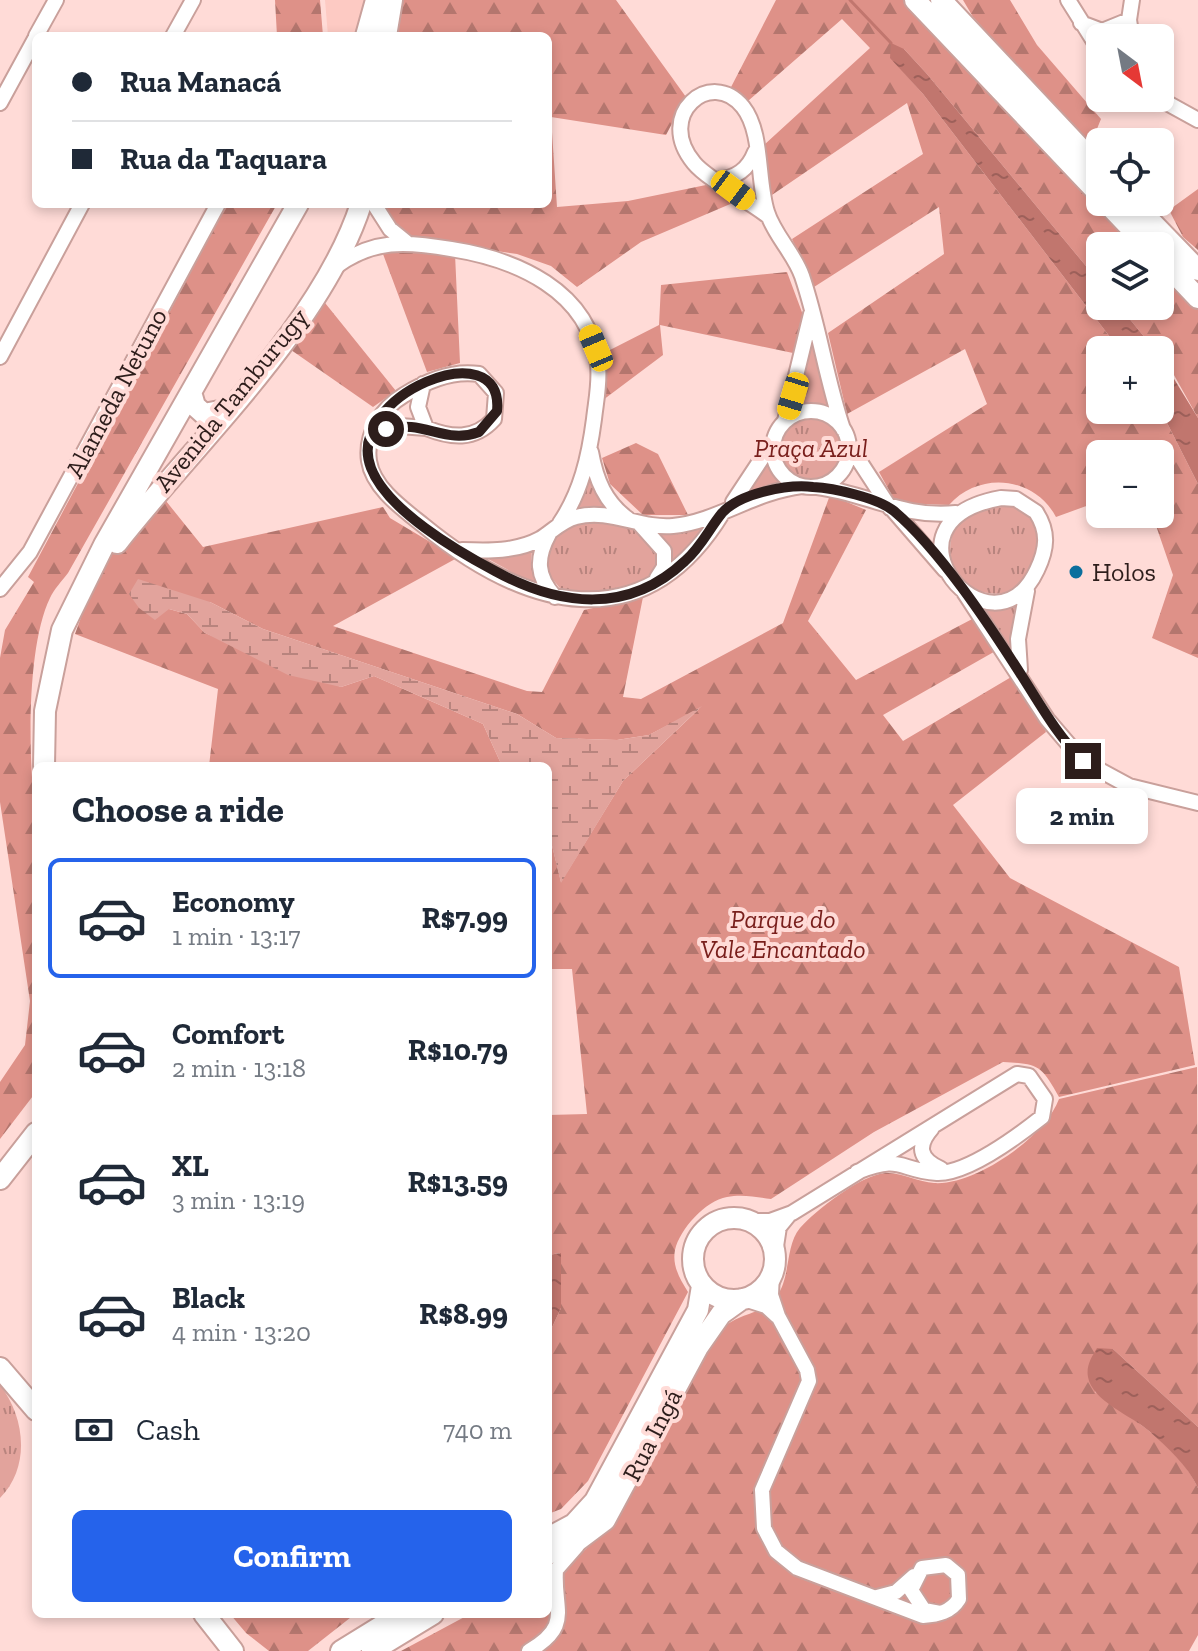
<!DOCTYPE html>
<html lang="en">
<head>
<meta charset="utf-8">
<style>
  :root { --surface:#fff; --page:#f2f2f3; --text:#1f2937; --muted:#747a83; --line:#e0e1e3; --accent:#2563eb }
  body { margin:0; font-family:"Zilla Slab",serif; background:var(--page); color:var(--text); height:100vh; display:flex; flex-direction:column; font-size:30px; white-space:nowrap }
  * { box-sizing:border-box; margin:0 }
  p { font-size:26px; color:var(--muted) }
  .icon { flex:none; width:44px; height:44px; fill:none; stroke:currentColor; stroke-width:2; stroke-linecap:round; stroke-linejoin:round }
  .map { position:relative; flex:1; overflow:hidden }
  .sheet { position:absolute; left:32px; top:762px; width:520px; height:856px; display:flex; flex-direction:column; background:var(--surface); border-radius:12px; box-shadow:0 4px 12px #0003 }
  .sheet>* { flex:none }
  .top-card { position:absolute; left:32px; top:32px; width:520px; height:176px; border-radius:12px; box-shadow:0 4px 12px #0003; display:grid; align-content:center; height:176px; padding:0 40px; background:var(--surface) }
  .needle { width:52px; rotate:148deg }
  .controls { position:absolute; left:1086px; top:24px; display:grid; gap:16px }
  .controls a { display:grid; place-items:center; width:88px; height:88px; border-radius:12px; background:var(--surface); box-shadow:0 4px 12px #0003; font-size:40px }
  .end { position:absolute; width:36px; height:36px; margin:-18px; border:10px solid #2d1d1b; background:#fff; box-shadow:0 0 0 4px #fff }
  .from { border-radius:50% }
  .bubble { position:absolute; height:56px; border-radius:12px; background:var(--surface); box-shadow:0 4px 12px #0003; font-size:26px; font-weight:700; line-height:56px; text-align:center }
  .car { position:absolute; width:24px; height:48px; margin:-24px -12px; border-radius:10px; box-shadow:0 0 6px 2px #0007; background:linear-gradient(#f5c518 24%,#345 0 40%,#f5c518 0 76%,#345 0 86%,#f5c518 0) }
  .top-card b { display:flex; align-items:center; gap:28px; height:76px; font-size:30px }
  .top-card b+b { border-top:2px solid var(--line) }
  .top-card i { width:20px; height:20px; background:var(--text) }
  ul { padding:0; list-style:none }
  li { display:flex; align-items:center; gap:24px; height:120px; margin:0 16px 12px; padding:0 24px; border:4px solid transparent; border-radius:12px }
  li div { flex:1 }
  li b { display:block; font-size:30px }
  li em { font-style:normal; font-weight:700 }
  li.active { border-color:var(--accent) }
  li>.icon { width:72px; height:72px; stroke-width:1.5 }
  h2 { padding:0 40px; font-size:36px; line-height:96px }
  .pay { display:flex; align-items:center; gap:20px; height:88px; padding:0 40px; font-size:30px }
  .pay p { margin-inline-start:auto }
  .button { display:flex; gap:16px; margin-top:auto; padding:16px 40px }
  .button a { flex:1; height:92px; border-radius:12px; background:var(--accent); color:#fff; font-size:32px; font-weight:700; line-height:92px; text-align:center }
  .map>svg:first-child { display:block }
  .built { fill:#fdcac3 }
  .grass { fill:url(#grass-tufts) }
  .forest { fill:url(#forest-firs) }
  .wetland { fill:url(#wetland-marsh) }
  .water { fill:url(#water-ripples) }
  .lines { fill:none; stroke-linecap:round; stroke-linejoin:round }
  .stream { stroke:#c1766e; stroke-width:3 }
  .street-casing { stroke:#c9a09b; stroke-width:18 }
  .secondary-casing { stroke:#c9a09b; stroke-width:24 }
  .street { stroke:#fff; stroke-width:14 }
  .secondary { stroke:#fff; stroke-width:20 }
  .route { stroke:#2d1d1b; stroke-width:10 }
  .poi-dot { fill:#0b6f9d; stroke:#ffdbd7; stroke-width:3 }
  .labels { text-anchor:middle; stroke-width:8; stroke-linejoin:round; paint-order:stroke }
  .street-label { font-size:26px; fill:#2d1d1b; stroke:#ffdbd7 }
  .park-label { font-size:26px; font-style:italic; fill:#791f1c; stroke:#ffdbd7 }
  .poi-label { font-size:26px; fill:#2d1d1b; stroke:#ffdbd7; text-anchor:start }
</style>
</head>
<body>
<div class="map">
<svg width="1198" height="1651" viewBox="0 0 1198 1651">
  <defs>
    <pattern id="grass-tufts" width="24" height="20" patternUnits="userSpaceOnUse" patternTransform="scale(2)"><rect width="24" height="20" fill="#e2a39c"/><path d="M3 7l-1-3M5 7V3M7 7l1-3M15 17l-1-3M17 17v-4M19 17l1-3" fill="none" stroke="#b8847e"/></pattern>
    <pattern id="forest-firs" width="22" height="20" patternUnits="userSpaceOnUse" patternTransform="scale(2)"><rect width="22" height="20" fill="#de9188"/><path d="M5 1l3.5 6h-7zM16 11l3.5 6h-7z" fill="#b4766e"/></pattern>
    <pattern id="wetland-marsh" width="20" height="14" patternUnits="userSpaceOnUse" patternTransform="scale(2)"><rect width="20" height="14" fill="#e2a39c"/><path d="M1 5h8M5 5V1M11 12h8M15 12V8" fill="none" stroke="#b8847e"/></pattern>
    <pattern id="water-ripples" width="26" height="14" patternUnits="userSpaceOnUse" patternTransform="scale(2)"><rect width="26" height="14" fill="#c1766e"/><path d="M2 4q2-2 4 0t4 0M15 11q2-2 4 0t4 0" fill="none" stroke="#9d605a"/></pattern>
  </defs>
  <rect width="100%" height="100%" fill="#ffdbd7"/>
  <path class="built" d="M325 0H368L356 36H328Z"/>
  <path class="grass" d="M813 337 830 408 812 403 796 406Z
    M778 448a33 33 0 1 1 66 0a33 33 0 1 1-66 0Z
    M770 458 782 482 747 492Z
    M589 467 612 512H574Z
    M995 504H1020C1053 537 1038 560 1013 592 962 602 935 565 959 518Z
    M601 519 639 529 659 551C659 597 597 594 563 592L546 571C547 534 564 522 601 519Z
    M712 519 670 568 653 530Z
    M532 550 531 563 537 586 481 555Z
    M1017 606 1014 652 982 607Z
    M0 1385C25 1417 31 1467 0 1498Z"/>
  <path class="forest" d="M275 0H320L323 36H277Z
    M402 0H616L686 97 666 135 551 117 557 207 628 201 706 185 735 202 641 242 577 287 551 266 517 254 416 239 395 228 378 204H548V36H397Z
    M776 0H909L1139 246H1100V283L927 74 904 49 891 58 923 94 1120 350H1100V410L1160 409 1198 484V658L1152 638 1173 575 1152 514H1160V454H1100V501L1056 517C1034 476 979 471 949 505L896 503 879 472 987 404 965 349 847 414 828 333 944 254 939 207 814 287 792 239 923 154 907 103 769 197 764 145 870 48 842 19 748 101 729 91Z
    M963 0H1010L1037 45 1101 119 1090 146 973 17Z
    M1198 189V250L1183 237 1169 210Z
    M227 204H277L68 573C62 581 54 589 50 598 26 647 28 763 36 817V1092L0 1139V1082L25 1045 30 1001 0 802V658L5 630 34 582 28 577Z
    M395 248 455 254 460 363 427 372 383 254Z
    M1160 267 1198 306V418L1160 350H1155L1119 306H1160Z
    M787 272 803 315 793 353 660 325 663 355 603 400 608 351 659 325 661 285Z
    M313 288 396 391 373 407 281 343Z
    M636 443 658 454 688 515H643L610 484 602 458Z
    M830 495 866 510 808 621 856 680 976 617 999 649 883 715 903 741 1018 673 1046 732 953 805 1010 878 1179 967 1195 1065 1059 1097C1041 1065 1039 1064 1003 1062L874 1132 771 1199C756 1197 742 1194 727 1197 705 1201 680 1229 675 1250 672 1266 680 1279 688 1292L588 1481 561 1509 548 1514V1336L561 1308 560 1253 548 1255V1115L587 1114 572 969H548V829L561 882 623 781 699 709 649 735 617 740 556 738 517 714 263 629 210 602 169 609 187 614 205 633 341 687 374 676 483 724 502 766H209L218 689 75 634 102 559 166 501 203 547 383 507 390 518 457 558 333 626 527 691 542 692 584 610 643 597 623 697 641 699 783 623Z
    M1197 1067 1198 1427 1113 1349 1095 1392C1131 1418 1180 1447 1198 1488V1635L1189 1651H401L470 1614H548V1575C639 1530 665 1408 721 1331 735 1312 763 1316 777 1296 791 1276 785 1246 800 1228 816 1210 862 1174 886 1173 901 1172 918 1182 934 1183 975 1186 1045 1137 1059 1099Z
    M230 1614H355L308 1651H269L246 1633Z"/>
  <path class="wetland" d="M138 579 210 602 263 629 517 714 556 738 617 740 649 735 702 706 623 781 561 883 548 829V766H502L483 724 374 676 341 687 288 675 205 633 187 614 169 609 155 620 139 608 129 594Z"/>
  <path class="water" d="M891 43 904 49 927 74 1100 283V306H1119L1155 350H1120L923 94 890 58Z
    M1160 356 1198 418V484L1160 409Z
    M561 1253V1308L548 1336V1255Z
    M1097 1348 1113 1349 1198 1427V1488C1188 1466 1167 1447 1149 1431 1132 1416 1092 1401 1088 1377 1086 1366 1091 1358 1097 1348Z"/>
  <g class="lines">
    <path class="stream" d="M850 0 891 43"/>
    <g class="street-casing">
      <path id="street" d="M1068 0 1100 51
        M1132 0 1129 20 1132 38
        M1081 23 1102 31 1129 20
        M36 36 56 0
        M173 36 193 0
        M1158 98 1198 120
        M0 103 36 37
        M717 180C736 178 748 170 755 152
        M374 204 390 229 406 242
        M768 216C749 201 707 179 694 163 654 115 711 67 743 107 763 132 757 181 767 212 774 235 794 253 802 276 819 326 826 379 843 429
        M335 267C373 239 406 241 451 249 515 259 590 290 598 365 600 383 596 401 594 419 589 457 581 492 560 523
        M0 357 82 204
        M423 384 418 407 426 428C451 438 474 441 494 419L496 393 479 374C452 370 426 381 404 395 382 408 365 434 369 461 373 488 403 509 423 525 524 608 643 644 723 512
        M773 449a38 38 0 1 1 76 0a38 38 0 1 1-76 0Z
        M785 421 811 314
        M371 437 400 426 426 428
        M849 445 890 508
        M591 452C596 480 605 502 628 519
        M817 487C866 493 905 519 956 513
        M1001 498 1016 499 1036 512C1049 532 1047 549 1037 570 992 666 868 522 1001 498Z
        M733 502 772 443
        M893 510 945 570
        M639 523 664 551V567L657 578
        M549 534C536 558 536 576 555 597
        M462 550C488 551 516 552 540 539 553 531 561 521 576 517 610 508 640 529 673 526 719 521 753 492 802 486
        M0 589 30 552 218 204
        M964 592 1047 719 1083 761 1129 786 1198 803
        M1020 670 1018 639 1027 591
        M932 1128C917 1145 918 1159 941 1169
        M748 1221H770L792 1213 1017 1074 1029 1076 1045 1099 1042 1117C1018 1136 967 1174 937 1173 897 1170 903 1154 857 1172
        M775 1253 779 1227 788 1216
        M772 1273 771 1295 778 1316 807 1370 809 1381 762 1490 764 1528 776 1551 797 1568 923 1616C938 1615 951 1612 959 1599L958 1575 946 1565 922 1568 911 1590 924 1610 940 1613
        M744 1299 766 1306 777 1316
        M877 1597 896 1592 914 1576
        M529 1651C573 1625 553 1610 556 1570L577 1546"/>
    </g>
    <g class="secondary-casing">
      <path id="secondary" d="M915 0 1100 195
        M941 0 1100 169
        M366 36 376 0
        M386 36 392 0
        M1106 202 1148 246
        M1132 202 1198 270
        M1160 258 1198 298
        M191 392 195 406 204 414 230 409
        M117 543C195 443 322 325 361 204
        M44 766 45 711 62 630 104 545 298 204
        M0 1179 36 1133
        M693 1259a41 41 0 1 1 82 0a41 41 0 1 1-82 0Z
        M0 1368 36 1410
        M548 1538 574 1524 595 1501 698 1310 702 1286
        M548 1554 577 1541 605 1520 698 1347 721 1314 742 1299
        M204 1614 233 1651
        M341 1651 401 1614
        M372 1651 433 1614"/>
    </g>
    <use href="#street" class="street"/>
    <use href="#secondary" class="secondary"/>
  </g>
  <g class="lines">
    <path class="route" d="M386 429C424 419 445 445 479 432L497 411C505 329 343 396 371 468 387 510 457 551 495 571 559 606 628 615 685 561 701 547 709 529 722 513 740 493 788 484 813 487 834 488 878 498 894 511 939 549 988 623 1020 673 1040 704 1056 734 1083 761"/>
  </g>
  <circle class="poi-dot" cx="1076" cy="572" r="8"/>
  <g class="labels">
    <g class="street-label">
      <text transform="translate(116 393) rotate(-62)" y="9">Alameda Netuno</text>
      <text transform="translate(231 400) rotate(-51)" y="9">Avenida Tamburugy</text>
      <text transform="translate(652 1435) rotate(-63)" y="9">Rua Ingá</text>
    </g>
    <g class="park-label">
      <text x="811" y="457">Praça Azul</text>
      <text x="783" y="928">Parque do<tspan x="783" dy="30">Vale Encantado</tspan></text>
    </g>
    <g class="poi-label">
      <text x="1092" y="581">Holos</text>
    </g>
  </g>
</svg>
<div class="controls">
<a><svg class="needle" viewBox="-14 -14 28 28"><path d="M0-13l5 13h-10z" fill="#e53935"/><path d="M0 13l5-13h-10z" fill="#747a83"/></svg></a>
<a><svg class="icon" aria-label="locate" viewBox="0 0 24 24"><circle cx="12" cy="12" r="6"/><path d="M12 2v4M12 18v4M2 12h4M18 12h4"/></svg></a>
<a><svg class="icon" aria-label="layers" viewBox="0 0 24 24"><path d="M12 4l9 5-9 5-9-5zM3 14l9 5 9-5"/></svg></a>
<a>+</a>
<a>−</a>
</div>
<i class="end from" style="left:386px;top:429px"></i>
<i class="end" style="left:1083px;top:761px"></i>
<div class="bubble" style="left:1016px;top:788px;width:132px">2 min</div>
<i class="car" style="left:733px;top:190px;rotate:127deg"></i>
<i class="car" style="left:596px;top:348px;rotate:337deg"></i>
<i class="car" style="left:793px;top:396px;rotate:197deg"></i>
<div class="top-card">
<b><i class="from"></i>Rua Manacá</b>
<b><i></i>Rua da Taquara</b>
</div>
<section class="sheet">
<h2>Choose a ride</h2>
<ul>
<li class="active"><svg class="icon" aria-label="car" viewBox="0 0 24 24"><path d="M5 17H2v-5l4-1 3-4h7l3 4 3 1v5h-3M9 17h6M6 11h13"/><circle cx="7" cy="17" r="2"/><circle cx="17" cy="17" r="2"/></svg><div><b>Economy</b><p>1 min · 13:17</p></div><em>R$7.99</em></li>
<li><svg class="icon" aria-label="car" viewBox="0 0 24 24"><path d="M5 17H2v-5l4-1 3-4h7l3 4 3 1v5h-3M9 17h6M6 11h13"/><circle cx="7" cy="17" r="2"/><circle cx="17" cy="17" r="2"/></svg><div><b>Comfort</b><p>2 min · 13:18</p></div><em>R$10.79</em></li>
<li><svg class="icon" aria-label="car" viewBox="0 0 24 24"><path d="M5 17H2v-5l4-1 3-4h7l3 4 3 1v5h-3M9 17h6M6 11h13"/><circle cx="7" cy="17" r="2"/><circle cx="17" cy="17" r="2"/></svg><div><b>XL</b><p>3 min · 13:19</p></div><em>R$13.59</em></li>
<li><svg class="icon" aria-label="car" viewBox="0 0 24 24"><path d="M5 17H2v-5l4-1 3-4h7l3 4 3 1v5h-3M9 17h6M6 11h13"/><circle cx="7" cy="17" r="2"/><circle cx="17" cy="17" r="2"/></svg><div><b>Black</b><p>4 min · 13:20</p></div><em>R$8.99</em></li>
</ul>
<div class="pay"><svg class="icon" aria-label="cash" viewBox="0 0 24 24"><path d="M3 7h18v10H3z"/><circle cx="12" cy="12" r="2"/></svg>Cash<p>740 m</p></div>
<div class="button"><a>Confirm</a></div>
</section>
</div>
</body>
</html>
